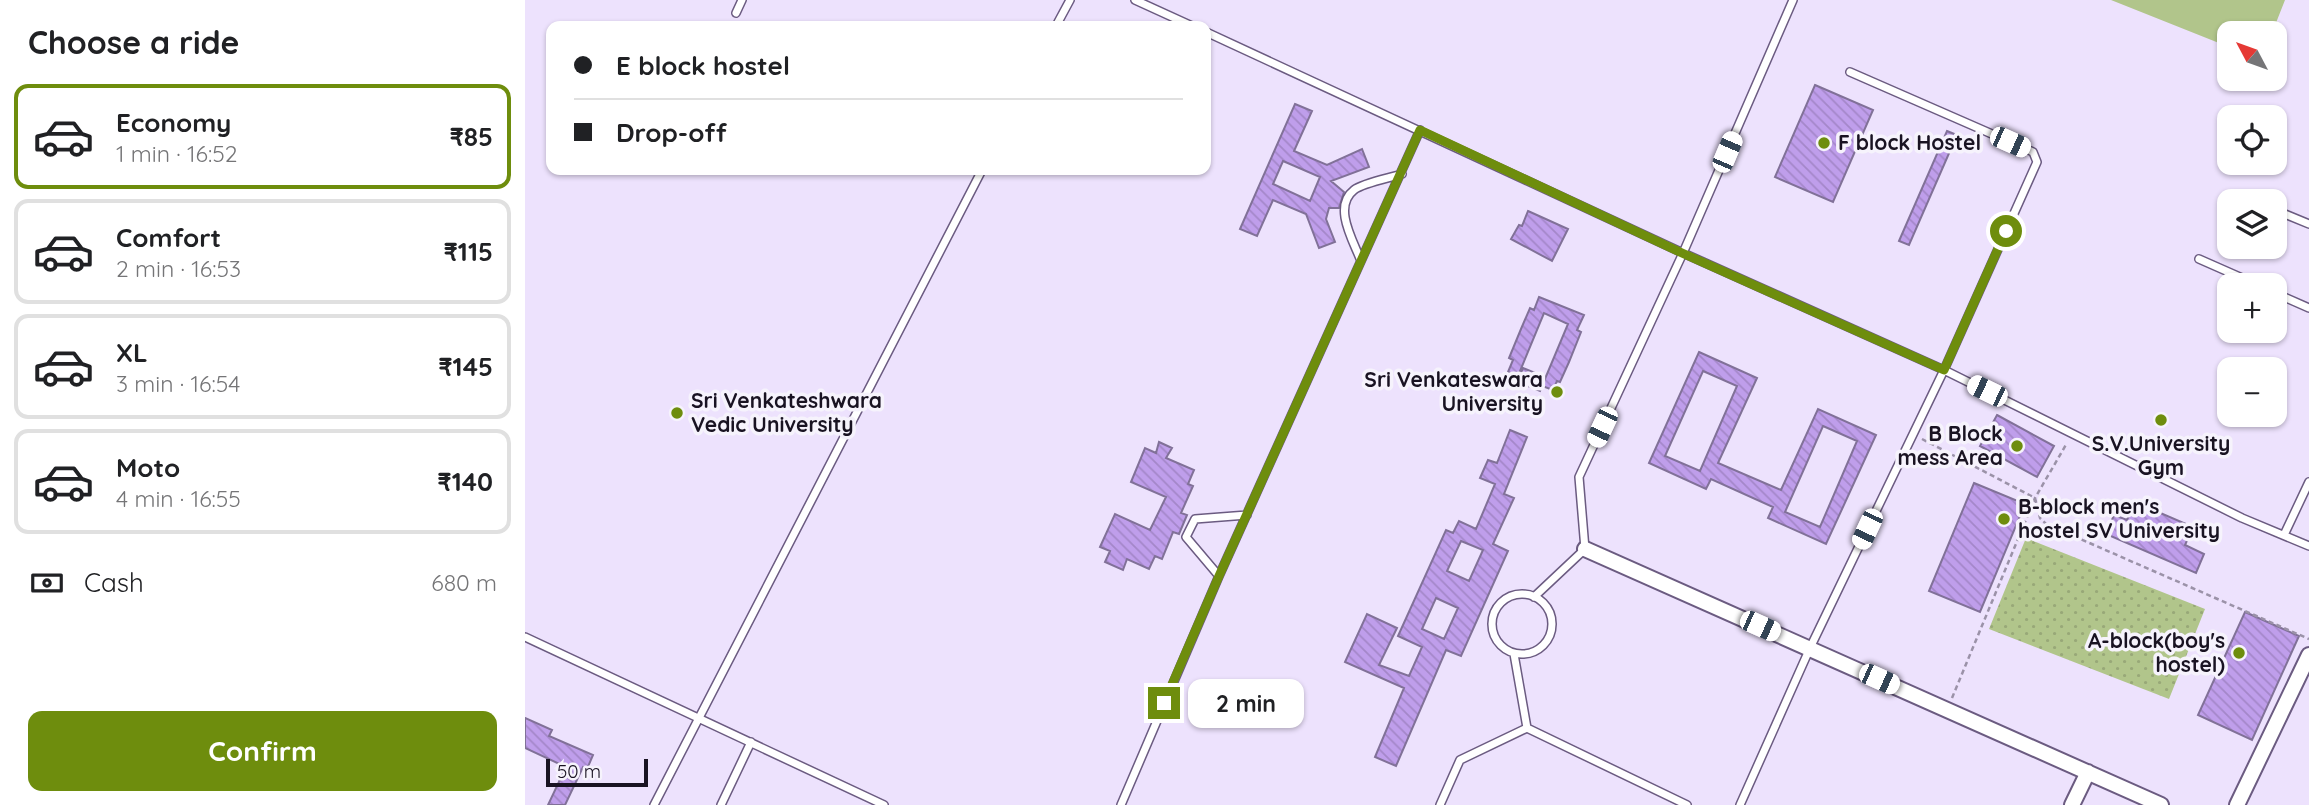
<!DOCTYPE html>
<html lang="en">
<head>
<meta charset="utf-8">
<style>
  :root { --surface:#fff; --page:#f6f6f6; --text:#202124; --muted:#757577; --line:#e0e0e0; --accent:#6e8d0d }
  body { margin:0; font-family:Quicksand,sans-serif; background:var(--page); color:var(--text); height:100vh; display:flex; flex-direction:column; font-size:26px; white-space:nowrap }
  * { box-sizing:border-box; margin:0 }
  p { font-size:23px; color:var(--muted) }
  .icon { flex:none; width:38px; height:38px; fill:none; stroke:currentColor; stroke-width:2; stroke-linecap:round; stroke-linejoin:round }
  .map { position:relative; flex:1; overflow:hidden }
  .side { display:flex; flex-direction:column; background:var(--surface); width:525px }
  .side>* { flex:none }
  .top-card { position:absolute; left:21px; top:21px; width:665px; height:154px; border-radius:14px; box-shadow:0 2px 5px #0004; display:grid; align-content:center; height:154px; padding:0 28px; background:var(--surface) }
  .needle { width:46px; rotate:311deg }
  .fabs { position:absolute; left:1692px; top:21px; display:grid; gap:14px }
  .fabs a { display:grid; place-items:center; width:70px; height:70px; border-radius:14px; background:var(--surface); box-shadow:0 2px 5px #0004; font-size:35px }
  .scale { position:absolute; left:21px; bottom:18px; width:102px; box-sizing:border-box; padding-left:7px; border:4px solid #191322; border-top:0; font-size:19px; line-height:24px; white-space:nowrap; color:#191322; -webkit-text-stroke:5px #f6f3fc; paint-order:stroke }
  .end { position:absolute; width:32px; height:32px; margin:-16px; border:9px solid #6e8d0d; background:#fff; box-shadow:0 0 0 4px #fff }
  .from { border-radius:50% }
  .bubble { position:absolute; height:49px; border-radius:14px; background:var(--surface); box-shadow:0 2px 5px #0004; font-size:23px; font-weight:700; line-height:49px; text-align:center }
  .car { position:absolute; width:21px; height:42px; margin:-21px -10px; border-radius:9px; box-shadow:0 0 5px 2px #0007; background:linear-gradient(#fff 24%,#345 0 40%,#fff 0 76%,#345 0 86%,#fff 0) }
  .top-card b { display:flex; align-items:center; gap:24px; height:66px; font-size:26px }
  .top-card b+b { border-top:2px solid var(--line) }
  .top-card i { width:18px; height:18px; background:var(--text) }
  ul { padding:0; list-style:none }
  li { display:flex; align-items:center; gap:21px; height:105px; margin:0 14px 10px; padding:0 14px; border:4px solid var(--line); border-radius:14px }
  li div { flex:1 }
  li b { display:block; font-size:26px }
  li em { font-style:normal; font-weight:700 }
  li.active { border-color:var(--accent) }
  li>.icon { width:63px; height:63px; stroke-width:1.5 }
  h2 { padding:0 28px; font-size:32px; line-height:84px }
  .pay { display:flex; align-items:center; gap:18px; height:77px; padding:0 28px; font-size:26px }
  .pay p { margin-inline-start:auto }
  .cta { display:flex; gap:14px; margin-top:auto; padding:14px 28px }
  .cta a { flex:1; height:80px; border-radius:14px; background:var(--accent); color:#fff; font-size:28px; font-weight:700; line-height:80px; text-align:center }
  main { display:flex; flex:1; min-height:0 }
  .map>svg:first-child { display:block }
  .grass { fill:#b1c58b }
  .park { fill:url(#park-dots) }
  .building { fill:url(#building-back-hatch); stroke:#817198; stroke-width:2; fill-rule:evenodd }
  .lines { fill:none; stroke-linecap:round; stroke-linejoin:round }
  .service-casing { stroke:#6b5b81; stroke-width:10 }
  .minor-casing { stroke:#6b5b81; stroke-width:18 }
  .path { stroke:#9b92a8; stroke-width:2.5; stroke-dasharray:5 3.5; stroke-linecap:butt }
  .service { stroke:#fff; stroke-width:7 }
  .minor { stroke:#fff; stroke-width:14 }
  .route { stroke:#6e8d0d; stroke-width:9 }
  .poi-dot { fill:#6e8d0d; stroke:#f6f3fc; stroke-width:2.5 }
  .labels { text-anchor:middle; stroke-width:7; stroke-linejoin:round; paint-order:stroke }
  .poi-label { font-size:21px; font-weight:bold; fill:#191322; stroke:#f6f3fc; text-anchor:start }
</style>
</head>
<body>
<main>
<section class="side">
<h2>Choose a ride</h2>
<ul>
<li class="active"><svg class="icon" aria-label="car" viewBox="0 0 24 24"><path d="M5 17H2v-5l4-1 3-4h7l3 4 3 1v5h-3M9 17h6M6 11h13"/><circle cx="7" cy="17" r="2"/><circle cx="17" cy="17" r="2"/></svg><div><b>Economy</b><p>1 min · 16:52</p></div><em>₹85</em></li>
<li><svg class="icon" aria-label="car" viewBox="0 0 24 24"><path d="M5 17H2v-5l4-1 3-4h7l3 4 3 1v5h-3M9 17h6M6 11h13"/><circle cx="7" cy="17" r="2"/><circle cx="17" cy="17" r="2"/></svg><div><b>Comfort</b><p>2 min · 16:53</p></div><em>₹115</em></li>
<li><svg class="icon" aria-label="car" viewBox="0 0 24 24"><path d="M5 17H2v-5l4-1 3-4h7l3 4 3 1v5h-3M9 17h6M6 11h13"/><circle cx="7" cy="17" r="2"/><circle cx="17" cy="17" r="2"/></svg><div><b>XL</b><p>3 min · 16:54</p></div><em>₹145</em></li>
<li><svg class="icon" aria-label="car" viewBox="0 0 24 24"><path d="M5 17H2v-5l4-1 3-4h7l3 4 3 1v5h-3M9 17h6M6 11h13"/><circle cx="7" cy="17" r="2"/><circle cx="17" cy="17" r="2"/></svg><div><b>Moto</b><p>4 min · 16:55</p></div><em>₹140</em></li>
</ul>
<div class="pay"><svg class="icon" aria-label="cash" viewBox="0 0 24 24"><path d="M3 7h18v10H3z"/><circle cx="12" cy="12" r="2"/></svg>Cash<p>680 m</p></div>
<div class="cta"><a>Confirm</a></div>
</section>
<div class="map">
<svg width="1784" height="805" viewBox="0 0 1784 805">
  <defs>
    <pattern id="park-dots" width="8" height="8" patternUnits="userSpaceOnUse" patternTransform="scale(1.75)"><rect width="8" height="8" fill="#b1c58b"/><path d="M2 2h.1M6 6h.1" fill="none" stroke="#98a878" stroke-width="1.8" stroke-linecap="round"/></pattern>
    <pattern id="building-back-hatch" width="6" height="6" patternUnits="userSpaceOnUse" patternTransform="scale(1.75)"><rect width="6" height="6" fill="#bf9eeb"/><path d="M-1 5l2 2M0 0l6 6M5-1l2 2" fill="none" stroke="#a487c9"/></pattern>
  </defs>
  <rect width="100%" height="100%" fill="#ede2fd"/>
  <path class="grass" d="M1586 0H1760L1747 33H1704V47Z"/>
  <path class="park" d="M1501 538 1680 609 1644 699 1464 629Z"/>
  <path class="building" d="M1290 85 1348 110 1308 202 1250 177Z
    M770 104 787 111 769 151 802 165 837 149 844 167 806 181 819 192 814 208H804L801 219 810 242 794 248 781 214 748 200 732 236 715 229ZM758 161 795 177 785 201 748 184Z
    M1422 131 1432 135 1384 245 1374 241Z
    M1003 211 1043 229 1027 261 986 239 994 225 997 226Z
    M1014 297 1059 315 1052 330 1056 332 1044 362 1035 382 1032 381 1028 390 1017 386 1043 324 1019 313 993 376 983 372 988 360 984 358 996 329 1005 308 1009 310Z
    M1174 352 1232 378 1193 463 1256 490 1293 409 1351 435 1301 544 1243 518 1248 507 1186 479 1181 489 1124 463ZM1178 371 1212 386 1175 471 1140 456ZM1298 426 1332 441 1295 527 1260 512Z
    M998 368 1020 377 1015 391 993 382Z
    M1472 415 1529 446 1512 477 1455 446Z
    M985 430 1002 437 979 494 989 498 968 544 983 551 936 656 921 650 871 766 850 757 879 688 820 662 842 614 872 628 854 665 884 676 897 647 873 636 921 530 928 533 934 521 951 529 970 484 955 478 963 460 972 463ZM936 541 958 550 944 581 922 571ZM911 598 933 608 919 639 897 629Z
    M634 442 647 448 641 458 669 470 663 484 668 486 656 513 662 515 654 534 648 532 637 559 630 556 624 569 602 559 598 570 580 562 585 551 575 547 590 514 625 530 641 497 606 482 620 448 631 453Z
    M1449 483 1500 504 1455 612 1404 591Z
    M1610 502 1668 527 1660 545 1679 554 1671 573 1581 534 1589 515 1602 520Z
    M1720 612 1774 636 1727 740 1673 715Z
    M0 718 27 730 24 736 68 755 62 769 58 767 40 805H23L41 767 0 748Z"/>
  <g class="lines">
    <g class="service-casing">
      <path id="service" d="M610 0 667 26
        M211 13 217 0
        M531 26 545 0
        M681 32 1158 253 1419 370 1717 518 1784 546
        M1718 196 1730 201
        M1750 210 1784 224
        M1674 259 1733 285
        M836 261C829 242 807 207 829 190 838 183 865 178 877 174
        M1750 293 1784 308
        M1759 535 1784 482
        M694 576 661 537 670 519 722 515
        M967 624a30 30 0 1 1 60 0a30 30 0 1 1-60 0Z
        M1009 597 1060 549 1054 477 1158 253 1268 0
        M0 637 359 805
        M989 654 1002 728
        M129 805 457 170
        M196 805 226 742
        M596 805 694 576 895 130
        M915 805 935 760 1002 728 1162 805
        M1215 805 1285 648 1419 370 1512 162 1508 152 1325 72"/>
    </g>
    <g class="minor-casing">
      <path id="minor" d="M1060 549 1636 805
        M1547 805 1563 772
        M1712 805 1784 655"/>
    </g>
    <path class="path" d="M1397 439 1510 498 1515 518 1521 524 1784 639
      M1427 698 1510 498 1542 443"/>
    <use href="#service" class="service"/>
    <use href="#minor" class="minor"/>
  </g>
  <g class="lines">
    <path class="route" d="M639 703 694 576 895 130 1157 253 1419 370 1481 231"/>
  </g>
  <g class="poi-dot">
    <circle cx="1299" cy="143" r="7"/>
    <circle cx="1032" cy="392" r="7"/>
    <circle cx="152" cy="413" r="7"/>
    <circle cx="1636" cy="420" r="7"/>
    <circle cx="1492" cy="446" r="7"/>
    <circle cx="1479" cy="519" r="7"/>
    <circle cx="1714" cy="653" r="7"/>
  </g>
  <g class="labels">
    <g class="poi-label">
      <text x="1313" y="150">F block Hostel</text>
      <text x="1018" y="387" text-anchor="end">Sri Venkateswara<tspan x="1018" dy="24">University</tspan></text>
      <text x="166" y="408">Sri Venkateshwara<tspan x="166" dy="24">Vedic University</tspan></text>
      <text x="1478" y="441" text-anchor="end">B Block<tspan x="1478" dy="24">mess Area</tspan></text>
      <text x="1636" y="451" text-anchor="middle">S.V.University<tspan x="1636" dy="24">Gym</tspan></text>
      <text x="1493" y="514">B-block men's<tspan x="1493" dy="24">hostel SV University</tspan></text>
      <text x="1700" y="648" text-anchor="end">A-block(boy's<tspan x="1700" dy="24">hostel)</tspan></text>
    </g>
  </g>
</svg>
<div class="fabs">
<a><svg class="needle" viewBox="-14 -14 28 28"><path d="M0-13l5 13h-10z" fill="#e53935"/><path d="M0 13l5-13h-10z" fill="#757577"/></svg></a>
<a><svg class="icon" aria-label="locate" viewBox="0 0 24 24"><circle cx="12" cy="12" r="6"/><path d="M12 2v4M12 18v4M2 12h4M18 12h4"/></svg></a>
<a><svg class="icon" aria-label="layers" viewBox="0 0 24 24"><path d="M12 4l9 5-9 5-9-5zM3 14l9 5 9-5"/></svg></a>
<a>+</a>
<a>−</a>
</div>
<div class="scale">50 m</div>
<i class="end from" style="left:1481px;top:231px"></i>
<i class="end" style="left:639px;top:703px"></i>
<div class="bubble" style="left:663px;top:679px;width:116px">2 min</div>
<i class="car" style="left:1485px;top:142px;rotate:114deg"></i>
<i class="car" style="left:1202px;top:152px;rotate:23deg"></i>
<i class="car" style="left:1462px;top:391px;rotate:296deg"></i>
<i class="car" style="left:1077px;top:427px;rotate:205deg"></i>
<i class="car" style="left:1342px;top:529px;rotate:205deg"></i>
<i class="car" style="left:1235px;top:626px;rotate:114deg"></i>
<i class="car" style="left:1354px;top:679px;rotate:114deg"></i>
<div class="top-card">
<b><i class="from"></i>E block hostel</b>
<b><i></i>Drop-off</b>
</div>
</div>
</main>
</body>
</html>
